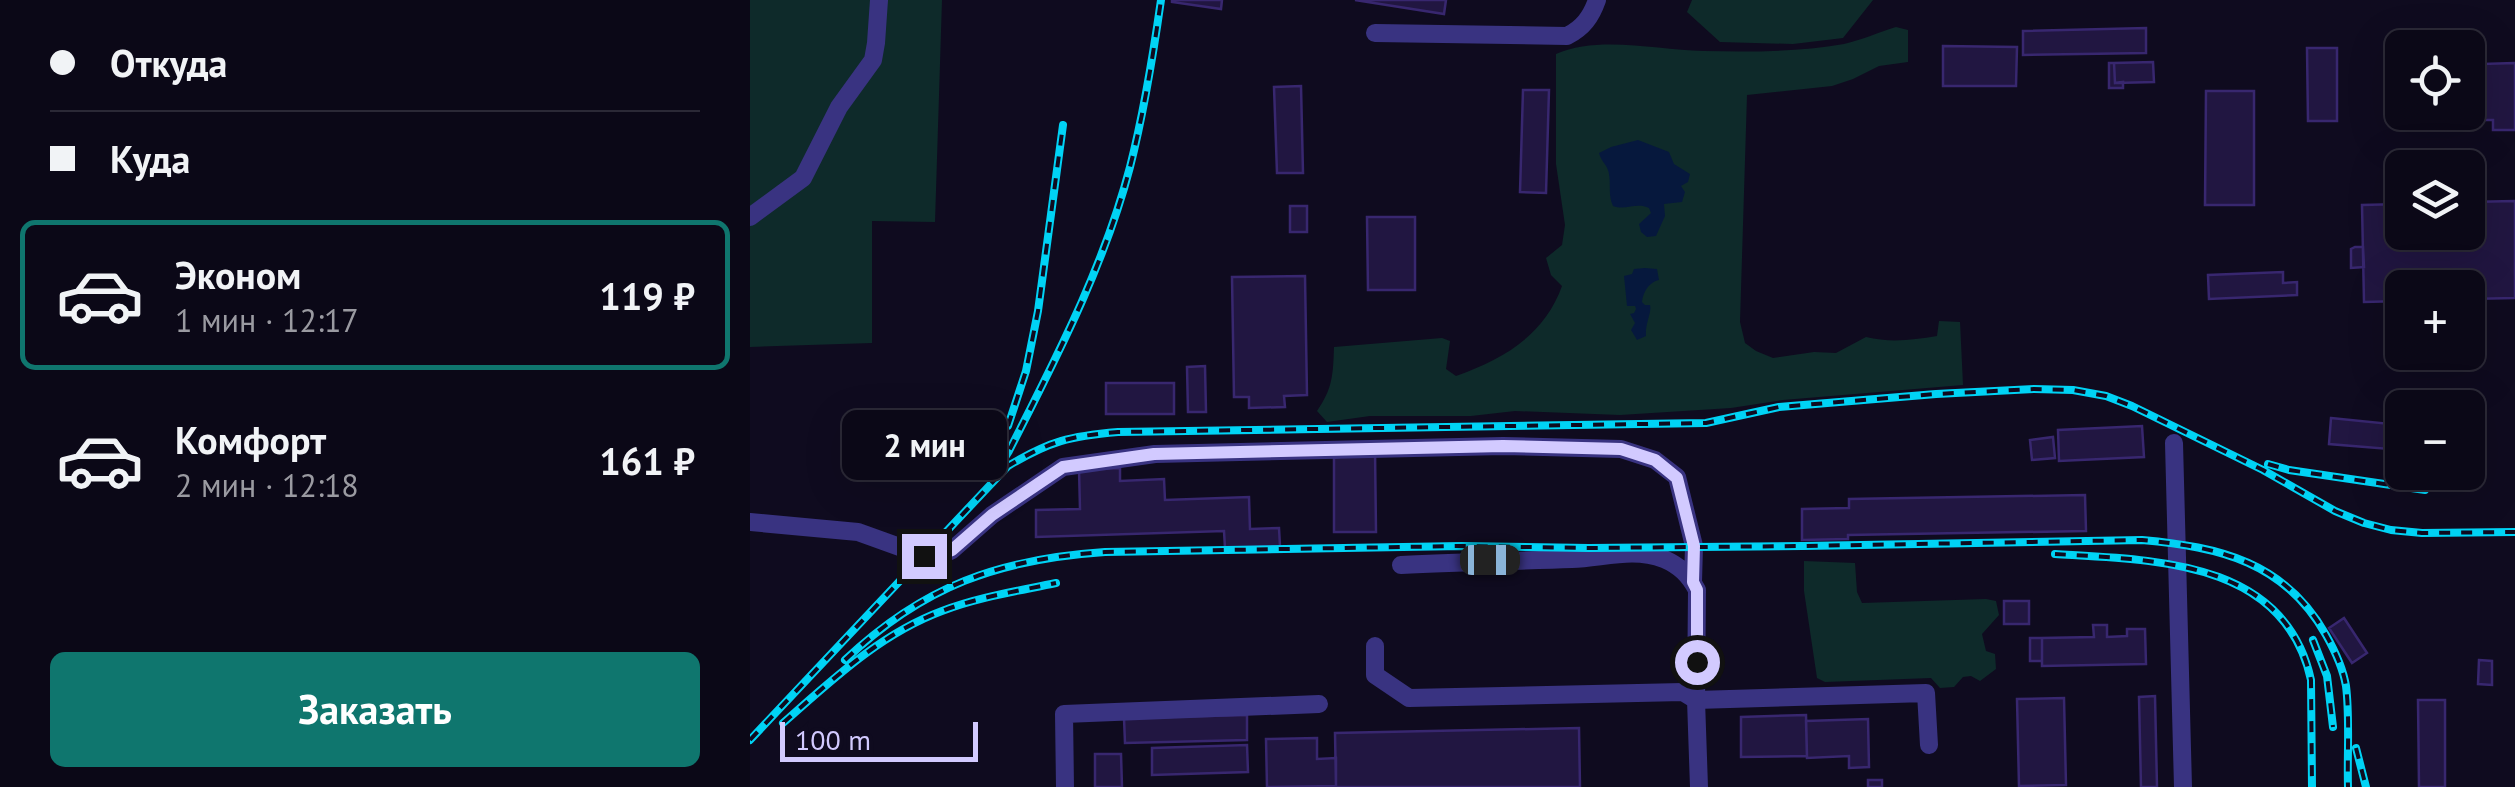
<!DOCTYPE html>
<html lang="ru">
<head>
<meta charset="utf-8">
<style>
  :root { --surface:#0b0817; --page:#191624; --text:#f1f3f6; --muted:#9a9aa1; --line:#2b2936; --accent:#0f766e }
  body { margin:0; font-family:"PT Sans",sans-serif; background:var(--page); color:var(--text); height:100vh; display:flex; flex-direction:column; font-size:38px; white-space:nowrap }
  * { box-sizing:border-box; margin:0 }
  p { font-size:32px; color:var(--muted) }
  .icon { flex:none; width:55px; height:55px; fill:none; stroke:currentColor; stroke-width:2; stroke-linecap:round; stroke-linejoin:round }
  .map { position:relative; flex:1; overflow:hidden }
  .details { display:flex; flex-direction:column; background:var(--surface); width:750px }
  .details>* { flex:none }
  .hud { display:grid; align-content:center; height:220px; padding:0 50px; background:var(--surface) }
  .tools { position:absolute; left:1635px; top:30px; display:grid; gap:20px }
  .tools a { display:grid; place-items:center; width:100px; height:100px; border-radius:15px; background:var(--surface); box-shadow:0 10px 40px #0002,0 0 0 2px var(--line); font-size:50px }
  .scale { position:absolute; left:30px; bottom:25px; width:198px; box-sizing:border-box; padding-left:10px; border:5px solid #d2caff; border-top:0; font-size:28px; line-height:35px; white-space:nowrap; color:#d2caff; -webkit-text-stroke:8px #0f0b1f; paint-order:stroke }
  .end { position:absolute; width:45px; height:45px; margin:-22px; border:12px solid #d2caff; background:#111; box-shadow:0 0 0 5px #111 }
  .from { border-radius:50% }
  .bubble { position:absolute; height:70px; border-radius:15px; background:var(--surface); box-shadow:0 10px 40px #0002,0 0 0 2px var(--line); font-size:32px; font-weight:700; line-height:70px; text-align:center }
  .car { position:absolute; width:30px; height:60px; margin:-30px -15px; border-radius:12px; box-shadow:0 0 8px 2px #0007; background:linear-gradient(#222 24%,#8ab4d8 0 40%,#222 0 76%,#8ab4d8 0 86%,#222 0) }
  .hud b { display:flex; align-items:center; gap:35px; height:95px; font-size:38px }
  .hud b+b { border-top:2px solid var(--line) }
  .hud i { width:25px; height:25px; background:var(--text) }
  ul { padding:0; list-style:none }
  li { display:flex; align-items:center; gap:30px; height:150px; margin:0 20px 15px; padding:0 30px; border:5px solid transparent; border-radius:15px }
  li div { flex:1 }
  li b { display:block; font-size:38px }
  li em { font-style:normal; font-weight:700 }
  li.on { border-color:var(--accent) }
  li>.icon { width:90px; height:90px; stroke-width:1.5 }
  .action { display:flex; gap:20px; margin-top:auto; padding:20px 50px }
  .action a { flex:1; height:115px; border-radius:15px; background:var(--accent); color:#fff; font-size:40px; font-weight:700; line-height:115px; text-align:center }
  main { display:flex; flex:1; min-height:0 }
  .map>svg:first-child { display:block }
  .green { fill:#0e2a2a }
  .water { fill:#06183d }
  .building { fill:#211641; stroke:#38276f; stroke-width:2.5 }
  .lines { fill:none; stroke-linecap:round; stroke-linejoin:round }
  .minor { stroke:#393381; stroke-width:18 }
  .rail-casing { stroke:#00d3f5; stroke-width:8 }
  .rail { stroke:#0f0b1f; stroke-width:4; stroke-dasharray:11; stroke-linecap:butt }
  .route { stroke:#d2caff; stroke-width:12 }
</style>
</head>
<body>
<main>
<section class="details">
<div class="hud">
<b><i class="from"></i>Откуда</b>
<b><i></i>Куда</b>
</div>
<ul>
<li class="on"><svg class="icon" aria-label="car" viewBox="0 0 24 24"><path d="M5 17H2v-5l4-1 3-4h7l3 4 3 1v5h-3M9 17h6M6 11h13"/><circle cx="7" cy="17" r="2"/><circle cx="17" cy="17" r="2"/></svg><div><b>Эконом</b><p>1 мин · 12:17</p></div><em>119 ₽</em></li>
<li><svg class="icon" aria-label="car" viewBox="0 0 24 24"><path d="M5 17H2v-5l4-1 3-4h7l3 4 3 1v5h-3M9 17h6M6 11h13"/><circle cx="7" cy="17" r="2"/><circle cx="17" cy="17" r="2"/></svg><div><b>Комфорт</b><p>2 мин · 12:18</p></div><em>161 ₽</em></li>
</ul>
<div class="action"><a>Заказать</a></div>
</section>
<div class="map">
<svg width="1765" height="787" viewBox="0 0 1765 787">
  <rect width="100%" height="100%" fill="#0f0b1f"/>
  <path class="green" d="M0 0H192L185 222 122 221V343L0 347Z
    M942 0H1123L1093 38 1043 44 970 42 937 12Z
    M1146 27 1158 30V62L1129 66 1103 79 1082 86 997 95 990 322 995 343 1006 351 1023 358 1064 352 1086 353 1116 337C1140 343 1163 340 1187 336L1189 321 1210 322 1213 385 1033 400 981 408 870 415 765 411 721 416H620L577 422 567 411C583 388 583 374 584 347L692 338 700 341 696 369 706 376C753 359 794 336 812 286L801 275 796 258 812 245 815 225 806 164V54C849 35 908 50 953 51 999 52 1049 52 1094 44 1112 40 1129 32 1146 27Z
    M1054 561 1105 563 1107 592 1112 603 1236 599 1246 601 1249 615 1232 634 1236 651 1245 654 1246 669 1230 681 1221 676 1213 677 1204 687 1190 688 1181 678 1075 682 1067 678 1054 591Z"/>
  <path class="water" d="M888 140 919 152 924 164 940 174 938 182 931 186 935 192 932 202 914 204 915 216 906 236 897 237 891 232 889 224 901 213 899 208C886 202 876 211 863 206 858 195 861 186 859 174 858 165 851 162 849 153L861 147Z
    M895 268 907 269 909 280C899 282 893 292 892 302L895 305H900C902 313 895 323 896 336L887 340 881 330 885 323 880 314 884 313 886 309 885 306H877L874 276 882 274 884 269Z"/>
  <path class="building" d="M422 0H472L471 9 422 2Z
    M605 0H696L694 14Z
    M1396 28V53L1273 55V31Z
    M1193 46 1267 47 1266 86H1193Z
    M1557 48H1587V121H1558Z
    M1718 59H1732V64L1765 63V130H1743V120H1719Z
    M1403 62 1404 82 1365 83 1364 63Z
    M1359 63H1364L1365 83 1373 82V88H1359Z
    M551 86 553 173H527L524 87Z
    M773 90H799L796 193 770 192Z
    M1456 91H1504V205H1455Z
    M1765 201V298L1718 299V288H1652V301L1614 302 1612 205 1652 204V232H1718V202Z
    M540 206H557V232H540Z
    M617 217H665V290H618Z
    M1605 247H1613L1614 267 1601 268V249Z
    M1533 272V283L1547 282V295L1459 299 1458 275Z
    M555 276 557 395 534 396 535 407 499 408V397H484L482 277Z
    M455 366 456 412H438L437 367Z
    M356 383H424V414H356Z
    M1581 418 1641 424 1639 449 1579 444Z
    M1392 426 1394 457 1309 461 1308 430Z
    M1303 437 1305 458 1282 460 1280 440Z
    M625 450 626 532H584V458Z
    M370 468V481L414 479 415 500 499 497 500 529 529 528 530 546 475 548 474 531 286 537V510L330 509 329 469Z
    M1335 495 1336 531 1098 535V539L1052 540V509L1099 508V499Z
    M1254 601H1279V624H1254Z
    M1594 618 1617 653 1602 663 1579 628Z
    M1343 625H1357V637L1377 636V629H1395L1396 664 1292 666V638L1344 637Z
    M1280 638H1292V661H1280Z
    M1729 660 1742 661V685L1728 684Z
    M1405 696 1407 787H1391L1389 697Z
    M1314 698 1316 785 1269 786 1267 699Z
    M1668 700H1695V787H1669Z
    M497 715V740L375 743 374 718Z
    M1056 715 1057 756 991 757V717Z
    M1118 719 1119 767 1099 768V756L1057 758 1056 721Z
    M829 728 830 787H586L585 733Z
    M567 738V759L586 758V786L517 787 516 739Z
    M497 745 498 772 402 775V748Z
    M345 754H371L372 787H345Z
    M1118 780H1132V787H1118Z"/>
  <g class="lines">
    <path class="minor" d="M625 33 817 36C833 28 841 17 847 0
      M0 217 53 178 89 107 123 60 126 43 129 0
      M1424 443 1433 787
      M0 522 108 532 183 559 202 550 242 515 313 467 405 454 753 446 871 449 905 460 927 477 944 546 943 582
      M625 646V675L659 698 933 692 946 700 947 590C939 575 930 566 914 559 883 547 853 558 822 559 765 561 708 562 651 565
      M315 787 314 714 569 704
      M949 787 946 700 1176 693 1179 745"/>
    <g class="rail-casing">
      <path id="rail" d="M258 426 276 371 288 311 313 125
        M1518 464 1539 470 1675 490
        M248 468 259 451C305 360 354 267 380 167 394 112 403 56 411 0
        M1305 554C1405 560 1535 560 1561 680L1562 787
        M1563 640 1577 676 1583 727
        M95 660C173 586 249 559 355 552L712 546 839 548 1053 546 1392 540C1470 547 1535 562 1576 635 1585 651 1593 668 1596 686 1600 718 1597 754 1598 787
        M33 723C82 680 130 634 192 611 228 597 268 591 306 583
        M0 740 258 466C300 441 320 436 368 432L956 423 1029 407 1186 394 1284 389 1323 390 1356 396 1382 406 1513 470 1585 511 1614 523 1641 530 1672 533 1765 532
        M1606 748 1616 787"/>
    </g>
    <use href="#rail" class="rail"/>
  </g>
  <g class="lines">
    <path class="route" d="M174 556 183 558 202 550 242 515 313 467 404 454 753 446 871 449 905 460 927 478 944 546 943 582 947 590V662"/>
  </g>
</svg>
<div class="tools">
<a><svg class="icon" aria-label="locate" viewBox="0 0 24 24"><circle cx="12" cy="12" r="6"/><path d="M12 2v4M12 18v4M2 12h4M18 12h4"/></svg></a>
<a><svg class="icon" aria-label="layers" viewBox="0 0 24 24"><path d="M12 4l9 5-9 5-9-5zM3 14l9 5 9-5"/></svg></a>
<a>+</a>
<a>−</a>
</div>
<div class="scale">100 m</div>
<i class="end from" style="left:947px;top:662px"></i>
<i class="end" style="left:174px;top:556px"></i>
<div class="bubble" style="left:92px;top:410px;width:165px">2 мин</div>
<i class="car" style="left:740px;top:560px;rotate:90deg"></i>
</div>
</main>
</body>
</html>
